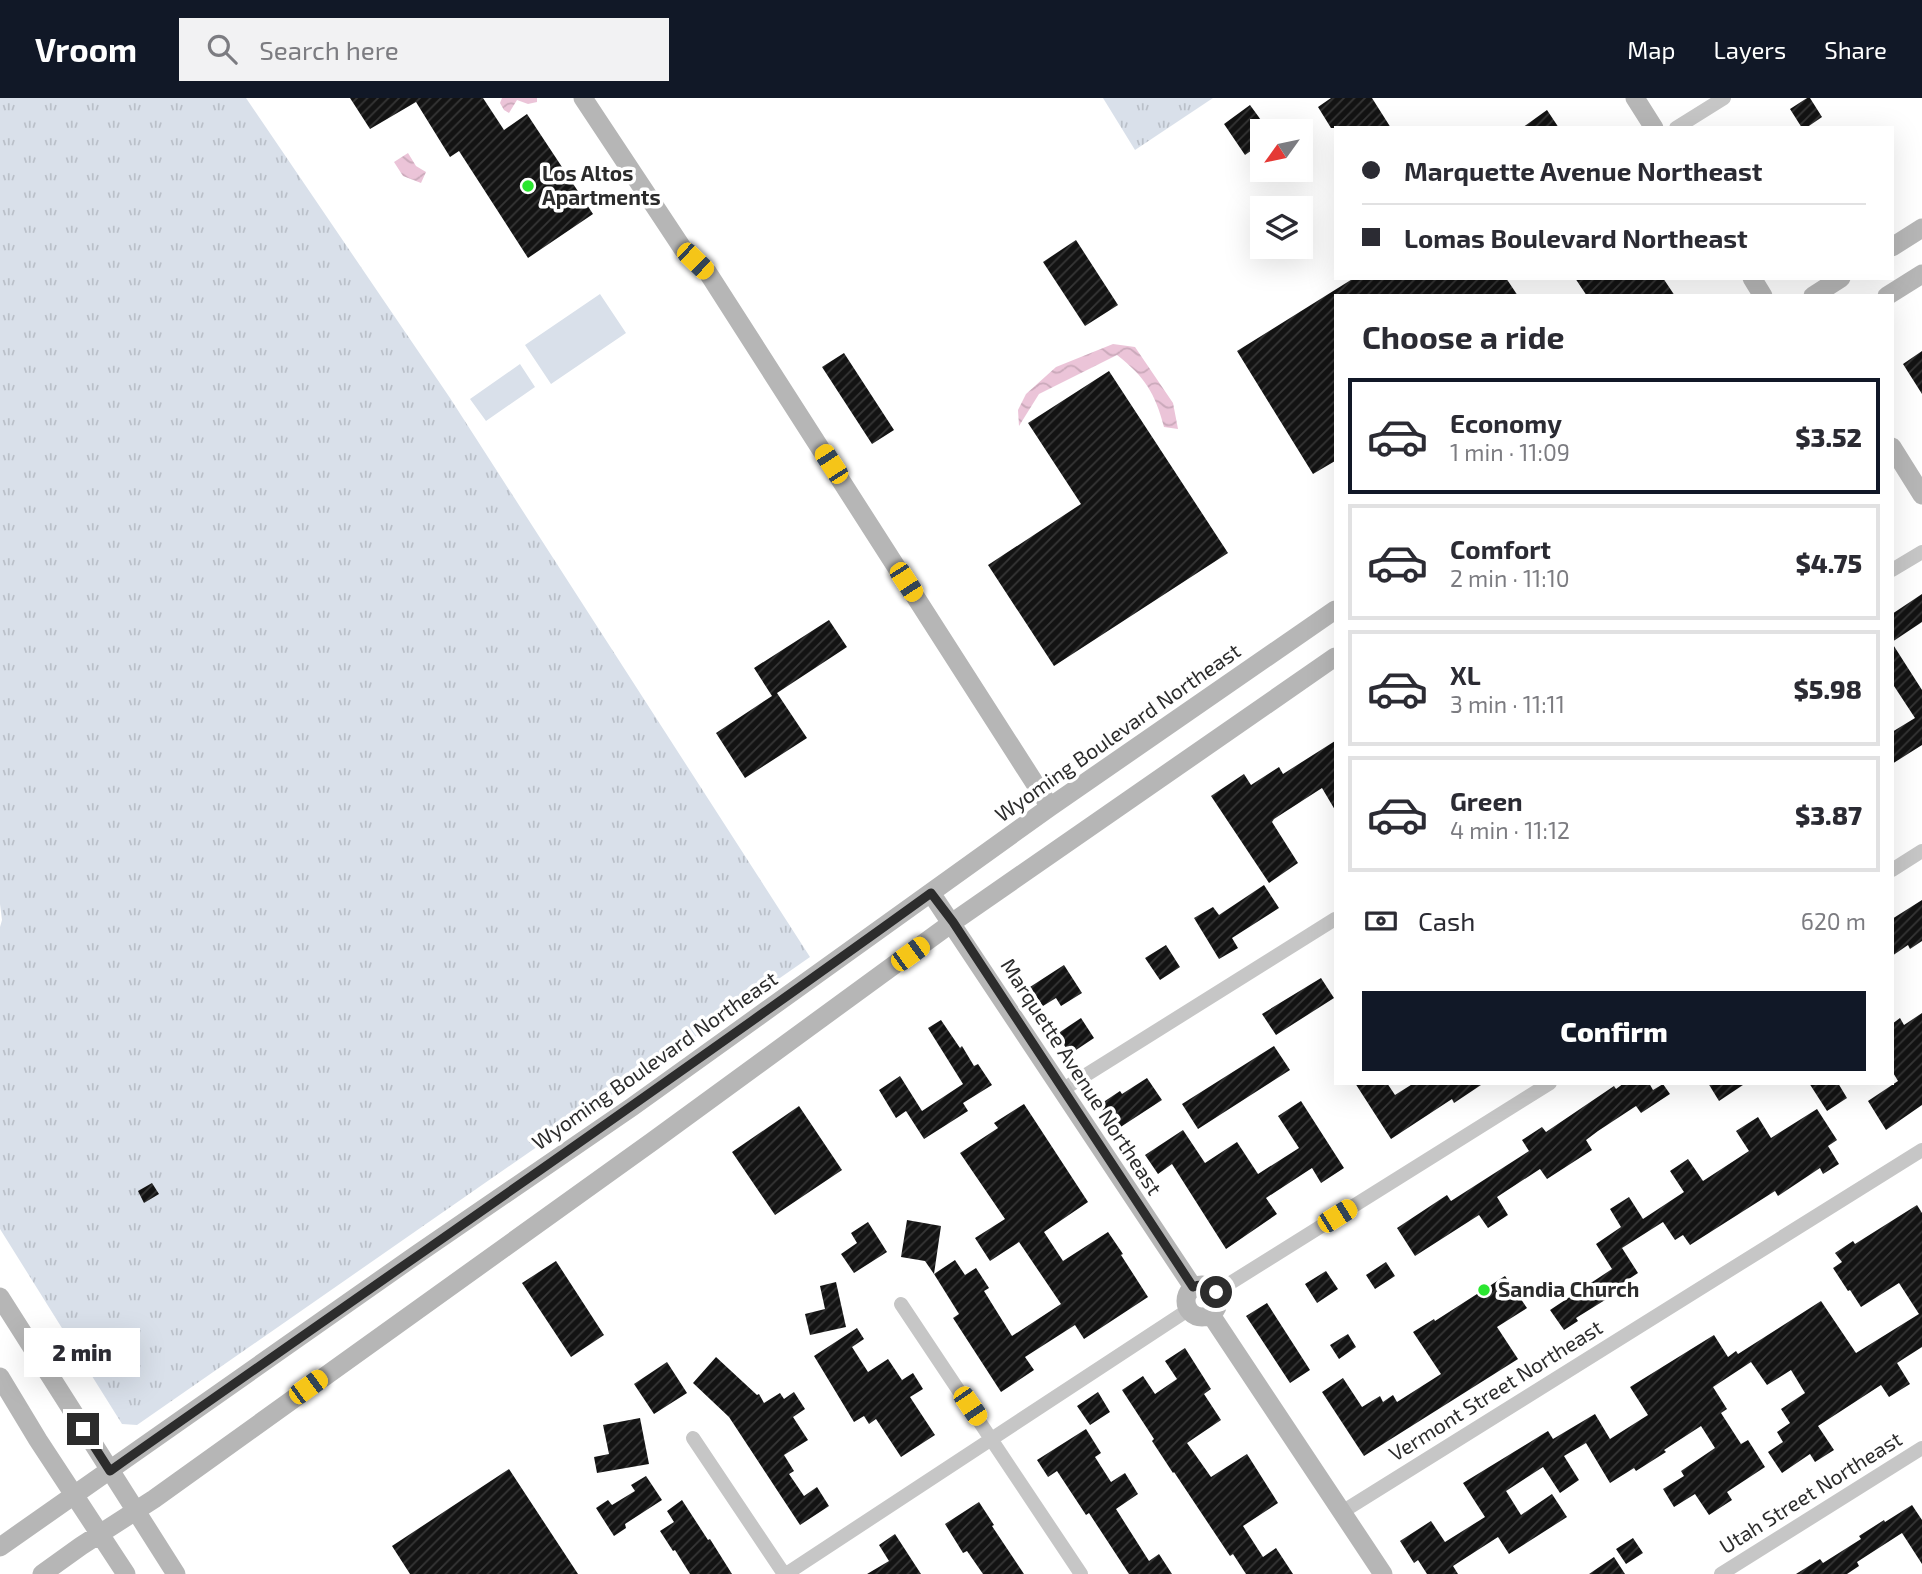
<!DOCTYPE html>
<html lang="en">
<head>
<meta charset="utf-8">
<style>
  :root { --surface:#fff; --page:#f2f2f3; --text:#2b2b33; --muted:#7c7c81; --line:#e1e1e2; --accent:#111827 }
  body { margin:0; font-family:"Exo 2",sans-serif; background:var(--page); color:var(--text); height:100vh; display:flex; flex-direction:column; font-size:26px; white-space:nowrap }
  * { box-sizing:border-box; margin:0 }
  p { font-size:23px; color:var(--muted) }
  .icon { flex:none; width:38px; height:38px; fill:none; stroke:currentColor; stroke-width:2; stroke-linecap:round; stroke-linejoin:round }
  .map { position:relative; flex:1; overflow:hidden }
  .drawer { position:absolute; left:1334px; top:196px; width:560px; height:791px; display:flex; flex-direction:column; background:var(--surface); border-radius:0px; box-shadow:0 7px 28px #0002 }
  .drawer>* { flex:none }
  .top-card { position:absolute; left:1334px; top:28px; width:560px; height:154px; border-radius:0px; box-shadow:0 7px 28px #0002; display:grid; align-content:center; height:154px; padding:0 28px; background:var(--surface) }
  .needle { width:46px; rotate:237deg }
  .fabs { position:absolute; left:1250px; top:21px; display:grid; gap:14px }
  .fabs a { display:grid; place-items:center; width:63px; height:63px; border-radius:0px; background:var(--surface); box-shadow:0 7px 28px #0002; font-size:35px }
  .end { position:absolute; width:32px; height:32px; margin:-16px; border:9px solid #2c2c2c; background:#fff; box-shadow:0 0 0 4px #fff }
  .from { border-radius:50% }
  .bubble { position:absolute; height:49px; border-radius:0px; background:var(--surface); box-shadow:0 7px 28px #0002; font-size:23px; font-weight:800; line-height:49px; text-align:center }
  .car { position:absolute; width:21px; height:42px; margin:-21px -10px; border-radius:9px; box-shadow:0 0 5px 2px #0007; background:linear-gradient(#f5c518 24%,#345 0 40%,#f5c518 0 76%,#345 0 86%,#f5c518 0) }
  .top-card b { display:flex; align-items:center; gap:24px; height:66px; font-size:26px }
  .top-card b+b { border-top:2px solid var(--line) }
  .top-card i { width:18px; height:18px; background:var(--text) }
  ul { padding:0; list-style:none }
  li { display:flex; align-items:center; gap:21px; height:116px; margin:0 14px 10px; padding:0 14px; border:4px solid var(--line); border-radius:0px }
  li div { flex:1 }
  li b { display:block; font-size:26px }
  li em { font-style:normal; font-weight:800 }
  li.on { border-color:var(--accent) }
  li>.icon { width:63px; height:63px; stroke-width:1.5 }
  h2 { padding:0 28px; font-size:32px; line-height:84px }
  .pay { display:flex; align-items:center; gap:18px; height:77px; padding:0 28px; font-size:26px }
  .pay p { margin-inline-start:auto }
  .cta { display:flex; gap:14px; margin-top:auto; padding:14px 28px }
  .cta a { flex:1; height:80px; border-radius:0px; background:var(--accent); color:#fff; font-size:28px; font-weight:800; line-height:80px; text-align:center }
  header { display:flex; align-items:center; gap:42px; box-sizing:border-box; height:98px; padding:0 35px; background:var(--accent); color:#fff }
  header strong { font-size:33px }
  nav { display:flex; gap:38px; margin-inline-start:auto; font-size:24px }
  .search { width:490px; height:63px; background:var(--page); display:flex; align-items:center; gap:18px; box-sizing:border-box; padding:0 24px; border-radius:0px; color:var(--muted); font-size:26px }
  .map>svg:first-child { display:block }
  .grass { fill:url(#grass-tufts) }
  .pitch { fill:#d9e0ea }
  .water { fill:url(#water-waves) }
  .building { fill:url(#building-hatch) }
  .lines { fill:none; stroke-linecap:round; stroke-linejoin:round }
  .street { stroke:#c6c6c6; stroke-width:14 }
  .secondary { stroke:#b6b6b6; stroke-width:19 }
  .route { stroke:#2c2c2c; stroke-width:9 }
  .poi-dot { fill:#2be630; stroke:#fff; stroke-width:2.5 }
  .labels { text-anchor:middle; stroke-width:7; stroke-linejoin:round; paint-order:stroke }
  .poi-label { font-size:21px; font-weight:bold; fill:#2c2c2c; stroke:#fff; text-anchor:start }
  .street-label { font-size:21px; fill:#2c2c2c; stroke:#fff }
</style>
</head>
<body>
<header>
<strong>Vroom</strong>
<div class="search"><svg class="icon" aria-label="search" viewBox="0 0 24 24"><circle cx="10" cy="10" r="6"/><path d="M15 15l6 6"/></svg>Search here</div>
<nav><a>Map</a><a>Layers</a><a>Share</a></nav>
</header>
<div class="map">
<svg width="1922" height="1476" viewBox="0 0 1922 1476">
  <defs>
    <pattern id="grass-tufts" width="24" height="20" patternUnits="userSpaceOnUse" patternTransform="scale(1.75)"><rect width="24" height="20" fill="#d9e0ea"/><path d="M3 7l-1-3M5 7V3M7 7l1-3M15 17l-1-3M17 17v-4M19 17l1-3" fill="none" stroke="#bac0c9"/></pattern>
    <pattern id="water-waves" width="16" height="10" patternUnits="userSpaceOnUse" patternTransform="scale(1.75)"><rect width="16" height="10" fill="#ebc4d8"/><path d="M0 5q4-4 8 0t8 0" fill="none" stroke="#caa9ba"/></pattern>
    <pattern id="building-hatch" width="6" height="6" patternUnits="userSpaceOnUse" patternTransform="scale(1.75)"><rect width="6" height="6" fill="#131313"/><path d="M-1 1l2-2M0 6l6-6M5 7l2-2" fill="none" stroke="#363636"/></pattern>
  </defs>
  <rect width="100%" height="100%" fill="#fff"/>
  <path class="grass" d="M0 0H246L450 300 810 859 137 1327 122 1326 0 1131V829L2 822 0 806Z
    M1103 0H1213L1135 52Z"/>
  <path class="pitch" d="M600 196 626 235 551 286 525 247Z
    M520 266 535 289 486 323 470 301Z"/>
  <path class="water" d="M502 0H537V4L528 6 517 2 509 15 504 12 500 5Z
    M408 55 416 68 426 74 421 85 403 78 394 64Z
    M1113 246 1135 249 1173 305 1178 331 1164 329C1155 295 1145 279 1117 257L1039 296 1019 328 1018 312 1026 296 1056 269Z"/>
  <path class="building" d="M350 0H483L504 32 527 16 593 116 528 160 459 53 450 59 416 4 370 31Z
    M1331 0H1372L1391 30H1331L1318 9Z
    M1807 0H1810L1822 19 1806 30H1802L1790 11Z
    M1250 7 1269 33H1262V45L1245 57 1224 26Z
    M1547 12 1559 30H1522Z
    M1076 142 1118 207 1085 228 1043 164Z
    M1354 180H1506L1518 198H1335V363L1313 376 1237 253Z
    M1575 180H1663L1675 198H1587Z
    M1922 253V296L1903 266Z
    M844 255 894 332 872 346 822 269Z
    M1109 273 1228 455 1054 568 988 467 1081 406 1028 325Z
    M1922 496V524L1892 544V516Z
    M829 522 847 549 777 595 807 640 745 680 716 635 772 598 754 570Z
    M1892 545 1922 592V647L1892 666V634L1915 620 1892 585Z
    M1335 643V712L1322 690 1274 721 1272 724 1298 765 1269 785 1211 698 1244 676 1251 687 1279 669 1283 676Z
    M1264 787 1279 810 1232 840 1238 850 1219 861 1194 820 1213 809 1219 817Z
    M1922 802V843L1910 851 1908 847 1892 858V821Z
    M1166 847 1180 869 1160 882 1145 860Z
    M1064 867 1082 895 1061 908 1056 900 1043 908 1030 889Z
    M1321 880 1334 900 1276 937 1262 916Z
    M1922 915V1007L1886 1032 1868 1003 1898 983 1892 973V926L1900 920 1904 927Z
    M1081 920 1094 940 1070 956 1057 936Z
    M941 922 960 950 962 948 974 968 978 966 992 987 963 1005 968 1013 924 1041 906 1013 896 1020 879 992 900 978 922 1013 963 986 928 930Z
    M1274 948 1290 972 1198 1031 1182 1006Z
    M1147 980 1162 1002 1116 1032 1099 1007 1120 993 1122 996Z
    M1355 985H1387L1395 997 1414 985H1484L1454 1005 1452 1001 1391 1041Z
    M1624 985H1649L1653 992 1663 986 1670 996 1641 1015 1636 1008 1598 1033 1586 1042 1592 1052 1547 1081 1540 1071 1497 1099 1508 1117 1488 1130 1479 1117 1415 1158 1397 1130 1447 1097 1451 1103 1529 1053 1522 1042 1542 1029 1546 1034 1614 988 1616 991Z
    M1708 985H1746L1719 1003Z
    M1809 985H1838L1847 1000 1827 1013Z
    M1301 1003 1344 1070 1321 1085 1312 1070 1266 1100 1277 1116 1226 1151 1172 1066 1158 1076 1145 1057 1183 1032 1205 1065 1237 1044 1258 1076 1299 1050 1278 1018Z
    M1024 1006 1088 1104 1044 1134 1063 1163 1108 1134 1123 1156 1121 1157 1148 1199 1084 1241 1075 1227 1025 1259 1034 1272 1001 1294 953 1220 959 1216 934 1176 955 1162 965 1177 976 1170 989 1190 984 1193 1012 1238 1061 1206 1019 1144 990 1163 975 1140 1005 1121 960 1055 998 1030 994 1025Z
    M799 1008 842 1072 775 1117 732 1054Z
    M1817 1011 1837 1042 1828 1048 1839 1066 1823 1076 1820 1070 1778 1098 1775 1093 1690 1147 1683 1137 1675 1142 1663 1124 1622 1150 1638 1175 1603 1198 1605 1202 1576 1220 1578 1223 1564 1232 1550 1212 1612 1171 1596 1146 1621 1129 1610 1111 1629 1099 1643 1121 1684 1094 1670 1073 1688 1061 1703 1083 1749 1053 1736 1033 1758 1019 1771 1040Z
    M152 1085 159 1096 144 1105 138 1093Z
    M1917 1107 1922 1115V1249L1897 1265 1910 1286 1889 1299 1881 1287 1818 1328 1834 1352 1815 1364 1810 1356 1782 1375 1768 1354 1783 1344 1777 1334 1790 1325 1781 1311 1805 1295 1791 1272 1767 1287 1751 1264 1713 1289 1727 1311 1721 1315 1741 1346 1748 1342 1765 1369 1727 1394 1732 1402 1709 1417 1695 1396 1674 1409 1663 1391 1684 1378 1681 1373 1715 1350 1701 1328 1664 1352 1666 1354 1636 1373 1634 1370 1610 1385 1586 1345 1564 1358 1579 1382 1560 1395 1543 1369 1506 1393 1521 1417 1552 1396 1567 1419 1509 1456 1498 1439 1453 1468 1458 1476H1427L1418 1462 1414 1465 1400 1443 1431 1423 1445 1444 1485 1419 1463 1385 1548 1333 1553 1341 1595 1316 1610 1341 1648 1317 1630 1289 1714 1237 1728 1259 1736 1253 1738 1256 1821 1203 1856 1255 1919 1216 1899 1185 1861 1209 1850 1192 1848 1193 1833 1170 1842 1164 1835 1155 1853 1143 1855 1146Z
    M907 1122 941 1128 934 1176 925 1163 901 1159Z
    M868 1124 887 1154 854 1175 841 1156 857 1145 851 1135Z
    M556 1163 604 1237 571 1259 522 1185Z
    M1386 1164 1395 1178 1375 1191 1366 1177Z
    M1326 1173 1338 1191 1317 1205 1305 1186Z
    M1505 1178 1527 1210 1497 1229 1518 1261 1364 1358 1322 1294 1343 1280 1362 1309 1380 1298 1383 1304 1393 1297 1397 1304 1441 1276 1413 1234 1434 1221 1435 1223Z
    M836 1184 846 1229 810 1237 805 1216 825 1211 820 1188Z
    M1267 1205 1310 1272 1290 1285 1246 1218Z
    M857 1230 864 1241 852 1249 868 1274 888 1261 902 1282 913 1275 923 1291 910 1299 935 1337 901 1359 876 1321 869 1326 864 1318 854 1324 814 1258Z
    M1348 1236 1356 1249 1339 1261 1330 1247Z
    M1185 1250 1211 1291 1204 1296 1221 1322 1187 1345 1211 1379 1247 1356 1278 1405 1243 1428 1263 1459 1276 1450 1293 1476H1246L1233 1456 1230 1458 1174 1374 1173 1375 1152 1343 1154 1341 1122 1292 1143 1278 1155 1296 1177 1281 1165 1263Z
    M716 1259 757 1297 759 1296 764 1305 780 1295 784 1301 794 1294 805 1311 793 1319 808 1342 784 1357 794 1373 789 1376 804 1398 817 1389 829 1408 800 1427 729 1319 693 1285Z
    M667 1264 687 1295 654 1316 634 1286Z
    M1098 1294 1110 1314 1090 1327 1077 1308Z
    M640 1320 649 1366 597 1375 594 1359 609 1356 603 1327Z
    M1086 1331 1101 1355 1095 1359 1111 1384 1125 1375 1138 1396 1116 1411 1149 1463 1159 1456 1172 1476H1129L1089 1415 1086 1417 1057 1373 1048 1379 1037 1362Z
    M509 1371 578 1476H410L392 1448Z
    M646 1378 662 1402 625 1426 626 1430 614 1438 596 1410 608 1402 612 1407 635 1393 631 1387Z
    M682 1402 708 1442 710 1441 732 1476H690L675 1452 673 1453 660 1433 674 1424 667 1413Z
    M979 1404 994 1427 992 1428 1024 1476H983L967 1453 963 1455 945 1426Z
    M1912 1407 1922 1422V1466L1902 1435 1857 1464 1859 1468 1847 1476H1796L1820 1461 1823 1465 1861 1441 1859 1438 1884 1422 1885 1424Z
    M895 1436 921 1476H867L889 1463 879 1447Z
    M1633 1440 1643 1455 1626 1466 1616 1451Z
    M1614 1459 1625 1476H1589Z"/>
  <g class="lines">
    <path class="street" d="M1676 30 1724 0
      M1892 472 1922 454
      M1892 772 1922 753
      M1062 992 1335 821
      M1216 1194 1550 985
      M901 1206 1081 1476
      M693 1340 784 1476
      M1342 1414 1922 1052
      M786 1476 1188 1212
      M1721 1476 1922 1350"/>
    <path class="secondary" d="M583 0 683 151 708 175 1050 709
      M1635 0 1654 30
      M1892 149 1922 130
      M1752 180 1763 198
      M1813 198 1841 180
      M1887 198 1922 176
      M1892 349 1922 397
      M931 795 1193 1189
      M1186 1203a16 16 0 1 1 32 0a16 16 0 1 1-32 0Z
      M0 1199 176 1476
      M1211 1217 1383 1476
      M0 1279 38 1342 126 1476
      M0 1449 416 1157 632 1009 1050 709 1335 512
      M42 1476 81 1448 154 1401 653 1043 953 824 1335 559"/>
  </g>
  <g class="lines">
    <path class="route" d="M83 1331 110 1373C384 1180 660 991 931 795L953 824 1193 1189C1202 1185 1209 1187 1216 1194"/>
  </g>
  <g class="poi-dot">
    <circle cx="528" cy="88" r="7"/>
    <circle cx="1484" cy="1192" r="7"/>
  </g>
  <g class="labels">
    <g class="poi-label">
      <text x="542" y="83">Los Altos<tspan x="542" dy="24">Apartments</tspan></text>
      <text x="1498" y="1199">Sandia Church</text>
    </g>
    <g class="street-label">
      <text transform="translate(1118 635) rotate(-35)" y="7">Wyoming Boulevard Northeast</text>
      <text transform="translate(655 963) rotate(-35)" y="7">Wyoming Boulevard Northeast</text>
      <text transform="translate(1081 979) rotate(57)" y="7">Marquette Avenue Northeast</text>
      <text transform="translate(1496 1293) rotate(-32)" y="7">Vermont Street Northeast</text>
      <text transform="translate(1811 1395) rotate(-32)" y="7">Utah Street Northeast</text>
    </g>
  </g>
</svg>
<div class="fabs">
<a><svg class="needle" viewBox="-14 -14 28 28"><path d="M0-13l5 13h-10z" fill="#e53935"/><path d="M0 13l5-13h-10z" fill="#7c7c81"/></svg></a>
<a><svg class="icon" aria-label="layers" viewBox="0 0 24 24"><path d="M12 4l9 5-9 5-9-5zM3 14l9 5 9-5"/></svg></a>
</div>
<i class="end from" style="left:1216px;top:1194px"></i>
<i class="end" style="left:83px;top:1331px"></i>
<div class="bubble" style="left:24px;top:1230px;width:116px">2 min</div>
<i class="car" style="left:695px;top:163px;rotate:134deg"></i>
<i class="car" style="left:831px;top:366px;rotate:327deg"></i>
<i class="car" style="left:906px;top:484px;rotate:147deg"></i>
<i class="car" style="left:910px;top:856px;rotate:54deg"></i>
<i class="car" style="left:1337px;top:1118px;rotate:58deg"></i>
<i class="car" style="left:308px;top:1289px;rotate:54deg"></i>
<i class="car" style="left:970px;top:1308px;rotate:146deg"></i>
<div class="top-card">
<b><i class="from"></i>Marquette Avenue Northeast</b>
<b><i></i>Lomas Boulevard Northeast</b>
</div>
<section class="drawer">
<h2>Choose a ride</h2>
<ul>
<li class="on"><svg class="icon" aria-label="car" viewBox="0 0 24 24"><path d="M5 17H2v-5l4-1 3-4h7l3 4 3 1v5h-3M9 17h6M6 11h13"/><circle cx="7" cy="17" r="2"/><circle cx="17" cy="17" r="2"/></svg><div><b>Economy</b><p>1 min · 11:09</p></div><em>$3.52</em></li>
<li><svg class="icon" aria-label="car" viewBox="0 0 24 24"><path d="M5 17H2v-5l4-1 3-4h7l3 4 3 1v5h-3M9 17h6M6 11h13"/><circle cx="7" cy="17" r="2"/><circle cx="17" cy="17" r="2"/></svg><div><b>Comfort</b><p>2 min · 11:10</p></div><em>$4.75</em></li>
<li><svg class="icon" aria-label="car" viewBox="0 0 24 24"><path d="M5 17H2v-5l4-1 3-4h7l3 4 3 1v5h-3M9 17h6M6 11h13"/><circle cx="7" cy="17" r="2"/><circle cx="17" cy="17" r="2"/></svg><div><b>XL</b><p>3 min · 11:11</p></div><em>$5.98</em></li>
<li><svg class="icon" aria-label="car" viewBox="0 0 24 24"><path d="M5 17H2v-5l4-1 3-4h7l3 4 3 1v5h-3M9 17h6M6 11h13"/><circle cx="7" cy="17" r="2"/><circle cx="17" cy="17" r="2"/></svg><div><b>Green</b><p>4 min · 11:12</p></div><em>$3.87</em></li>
</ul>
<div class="pay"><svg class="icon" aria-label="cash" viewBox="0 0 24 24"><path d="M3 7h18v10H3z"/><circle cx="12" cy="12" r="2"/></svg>Cash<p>620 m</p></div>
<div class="cta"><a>Confirm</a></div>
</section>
</div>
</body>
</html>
